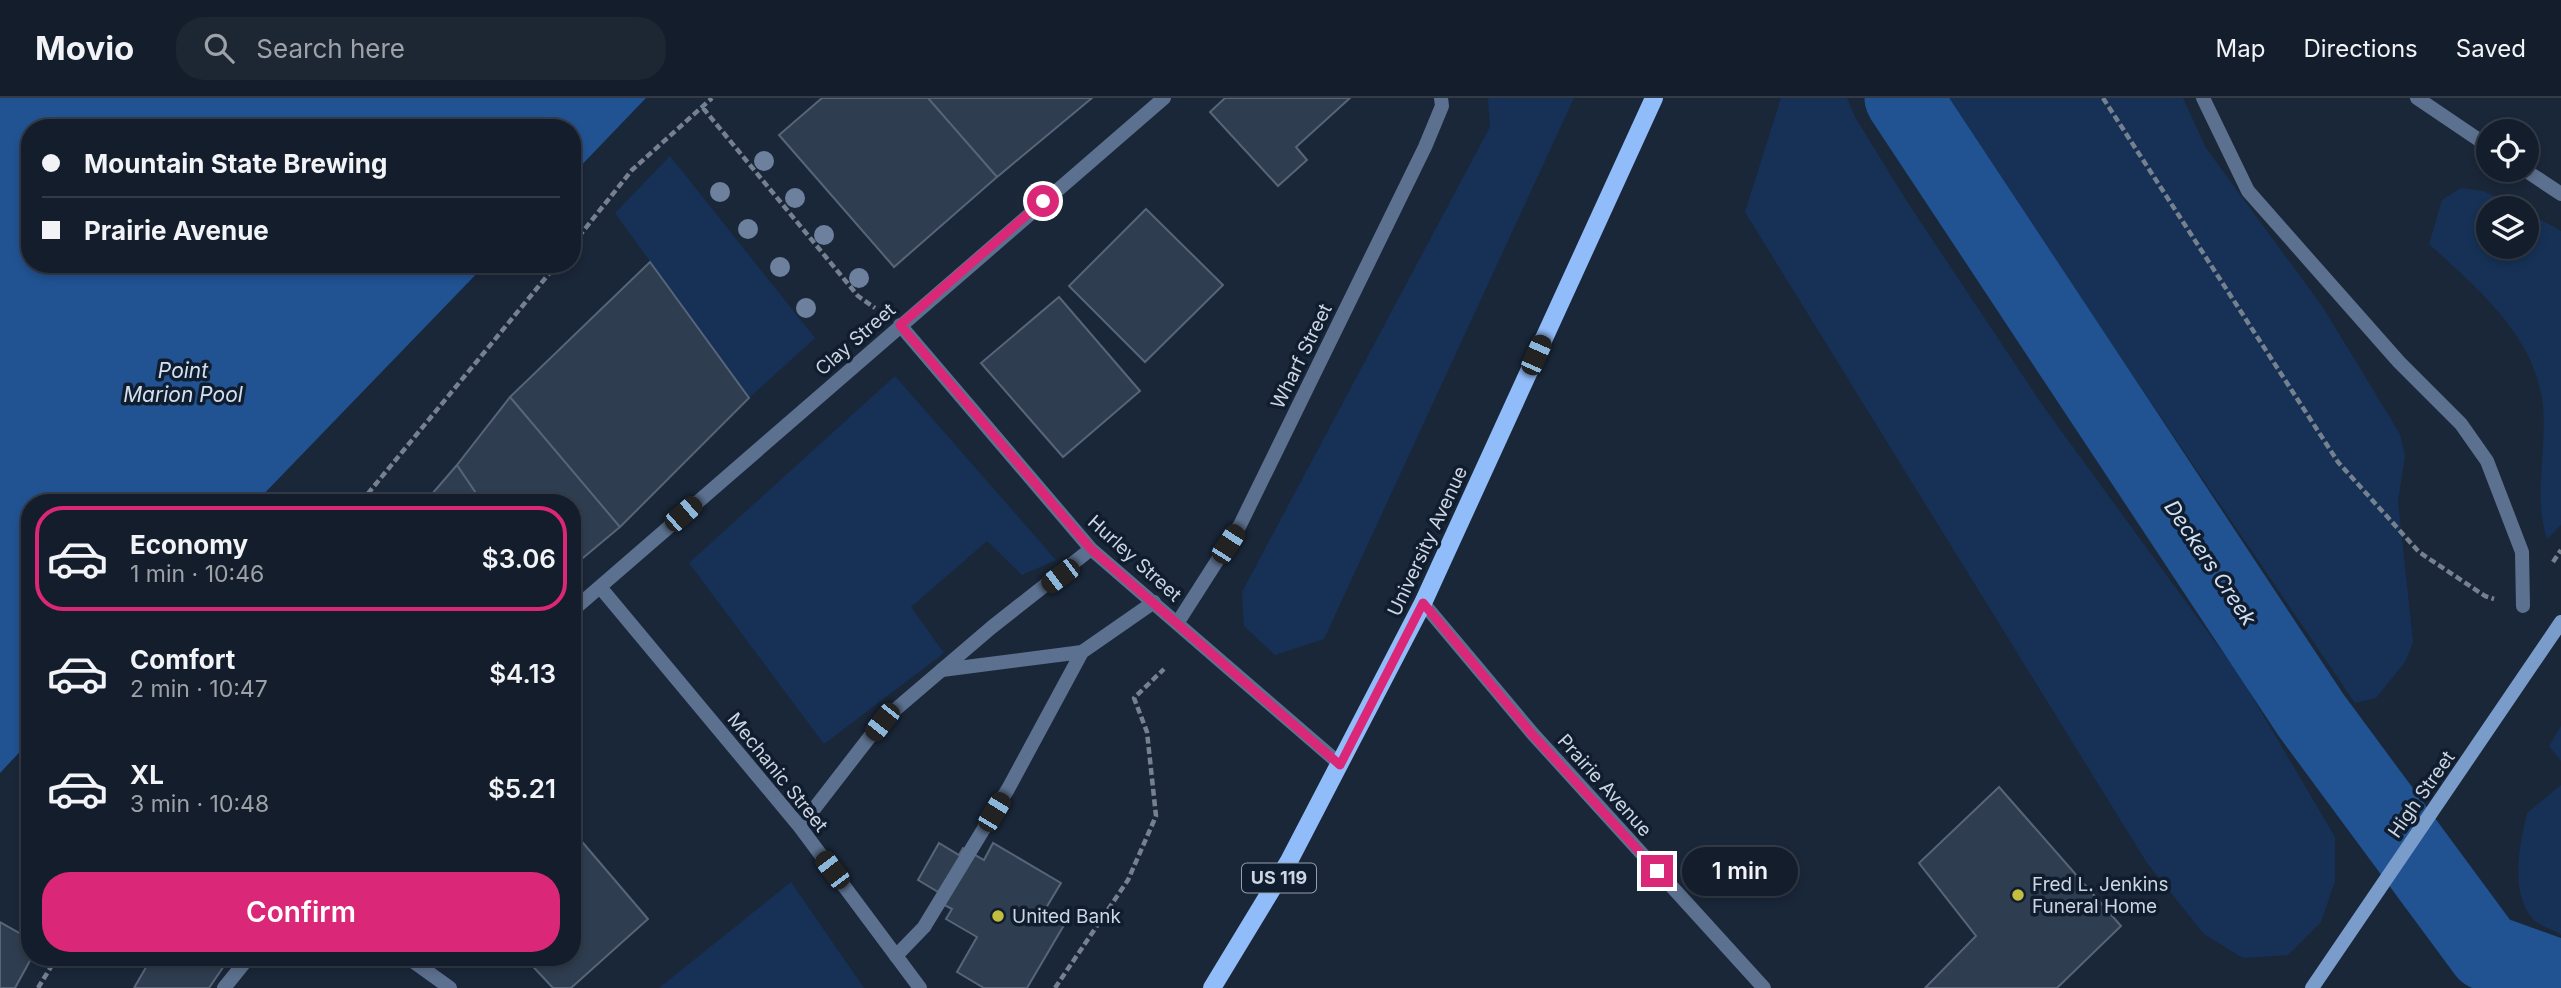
<!DOCTYPE html>
<html lang="en">
<head>
<meta charset="utf-8">
<style>
  :root { --surface:#141d2b; --page:#1d2633; --text:#f1f3f6; --muted:#9da2a9; --line:#333b47; --accent:#db2777 }
  body { margin:0; font-family:Inter,sans-serif; background:var(--page); color:var(--text); height:100vh; display:flex; flex-direction:column; font-size:26px; white-space:nowrap }
  * { box-sizing:border-box; margin:0 }
  p { font-size:23px; color:var(--muted) }
  .icon { flex:none; width:38px; height:38px; fill:none; stroke:currentColor; stroke-width:2; stroke-linecap:round; stroke-linejoin:round }
  .map { position:relative; flex:1; overflow:hidden }
  .details { position:absolute; left:21px; top:396px; width:560px; height:472px; display:flex; flex-direction:column; background:var(--surface); border-radius:28px; box-shadow:0 4px 10px #0003,0 0 0 2px var(--line) }
  .details>* { flex:none }
  .hud { position:absolute; left:21px; top:21px; width:560px; height:154px; border-radius:28px; box-shadow:0 4px 10px #0003,0 0 0 2px var(--line); display:grid; align-content:center; height:154px; padding:0 21px; background:var(--surface) }
  .tools { position:absolute; left:2476px; top:21px; display:grid; gap:14px }
  .tools a { display:grid; place-items:center; width:63px; height:63px; border-radius:50%; background:var(--surface); box-shadow:0 4px 10px #0003,0 0 0 2px var(--line); font-size:35px }
  .end { position:absolute; width:32px; height:32px; margin:-16px; border:9px solid #db2777; background:#fff; box-shadow:0 0 0 4px #fff }
  .from { border-radius:50% }
  .bubble { position:absolute; height:49px; border-radius:24px; background:var(--surface); box-shadow:0 4px 10px #0003,0 0 0 2px var(--line); font-size:23px; font-weight:600; line-height:49px; text-align:center }
  .car { position:absolute; width:21px; height:42px; margin:-21px -10px; border-radius:9px; box-shadow:0 0 5px 2px #0007; background:linear-gradient(#222 24%,#8ab4d8 0 40%,#222 0 76%,#8ab4d8 0 86%,#222 0) }
  .hud b { display:flex; align-items:center; gap:24px; height:66px; font-size:26px }
  .hud b+b { border-top:2px solid var(--line) }
  .hud i { width:18px; height:18px; background:var(--text) }
  ul { padding:12px 0 0; list-style:none }
  li { display:flex; align-items:center; gap:21px; height:105px; margin:0 14px 10px; padding:0 7px; border:4px solid transparent; border-radius:28px }
  li div { flex:1 }
  li b { display:block; font-size:26px }
  li em { font-style:normal; font-weight:600 }
  li.selected { border-color:var(--accent) }
  li>.icon { width:63px; height:63px; stroke-width:1.5 }
  .primary-button { display:flex; gap:14px; margin-top:auto; padding:14px 21px }
  .primary-button a { flex:1; height:80px; border-radius:28px; background:var(--accent); color:#fff; font-size:28px; font-weight:600; line-height:80px; text-align:center }
  header { display:flex; align-items:center; gap:42px; box-sizing:border-box; height:98px; padding:0 35px; background:var(--surface); border-bottom:2px solid var(--line) }
  header strong { font-size:33px }
  nav { display:flex; gap:38px; margin-inline-start:auto; font-size:24px }
  .search { width:490px; height:63px; background:var(--page); display:flex; align-items:center; gap:18px; box-sizing:border-box; padding:0 24px; border-radius:28px; color:var(--muted); font-size:26px }
  .map>svg:first-child { display:block }
  .green { fill:#163155 }
  .water { fill:#215292 }
  .lines { fill:none; stroke-linecap:round; stroke-linejoin:round }
  .river { stroke:#215292; stroke-width:77 }
  .building { fill:#2f3d50; stroke:#56657a; stroke-width:2 }
  .path { stroke:#768190; stroke-width:4.5; stroke-dasharray:7 3.5; stroke-linecap:butt }
  .lane { stroke:#5c718f; stroke-width:14 }
  .street { stroke:#5c718f; stroke-width:14 }
  .primary { stroke:#90bcf9; stroke-width:18 }
  .secondary-bridge { stroke:#799ccb; stroke-width:14 }
  .tree { fill:#6d819e }
  .route { stroke:#db2777; stroke-width:9 }
  .poi-dot { fill:#c3bd3e; stroke:#101d2f; stroke-width:2.5 }
  .labels { text-anchor:middle; stroke-width:7; stroke-linejoin:round; paint-order:stroke }
  .shield { fill:#101d2f; stroke:#949eac; stroke-width:2 }
  .shield-label { font-size:18px; font-weight:bold; fill:#ccd5e1 }
  .street-label { font-size:19px; fill:#ccd5e1; stroke:#101d2f }
  .poi-label { font-size:19px; fill:#ccd5e1; stroke:#101d2f; text-anchor:start }
  .water-label { font-size:21px; font-style:italic; fill:#d2e0f2; stroke:#101d2f }
</style>
</head>
<body>
<header>
<strong>Movio</strong>
<div class="search"><svg class="icon" aria-label="search" viewBox="0 0 24 24"><circle cx="10" cy="10" r="6"/><path d="M15 15l6 6"/></svg>Search here</div>
<nav><a>Map</a><a>Directions</a><a>Saved</a></nav>
</header>
<div class="map">
<svg width="2561" height="890" viewBox="0 0 2561 890">
  <rect width="100%" height="100%" fill="#1a2739"/>
  <path class="green" d="M1488 0H1574L1324 541 1275 557 1244 528 1242 494 1490 29Z
    M1781 0H1847L1855 19 1906 102 2043 308 2240 578 2335 739V783L2321 824 2288 857 2243 860 2204 836 2147 765 1745 114Z
    M1944 0H2183L2206 50 2322 208 2400 336 2405 358 2398 403 2413 544 2405 564 2376 600 2355 605Z
    M670 58 815 240 749 300 615 115Z
    M2461 90 2483 93 2520 110H2488V149H2527V114L2561 133V427L2547 441C2533 398 2547 353 2543 309 2537 239 2477 190 2429 146L2442 102Z
    M895 278 1056 462 1022 477 987 443 911 509 944 555 824 646 689 465Z
    M2561 628V663L2549 648Z
    M2561 687V837C2553 831 2539 828 2533 821 2509 794 2520 746 2527 715Z
    M791 784 864 890H659Z"/>
  <path class="water" d="M0 0H646L572 77V30H30V166H486L256 404H30V643L0 675Z"/>
  <g class="lines">
    <path class="river" d="M1903 0 2311 617 2486 854 2561 881"/>
  </g>
  <path class="building" d="M822 0H928L997 79 894 169 779 37Z
    M928 0H1092L997 79Z
    M1225 0H1350L1296 49 1307 62 1278 88 1210 14Z
    M1146 111 1223 187 1145 264 1069 188Z
    M650 164 749 300 620 429 510 299Z
    M1059 199 1140 293 1063 359 981 265Z
    M510 299 620 429 572 469V404H482L457 367Z
    M457 367 482 404H425Z
    M1999 689 2121 828 2057 890H1925L1976 838 1919 765Z
    M572 732 648 821 571 890H553L524 859H572Z
    M939 745 959 757 963 750 984 762 993 745 1061 785 1043 815 1064 827 1027 890H984L957 874 977 839 946 821 952 811 937 803 943 797 918 782Z
    M0 824 30 841 32 859 15 890H0Z
    M152 859H230L209 890H134Z"/>
  <g class="lines">
    <path class="path" d="M2103 0 2338 364 2419 454 2485 498 2494 501
      M703 10 858 198 875 210
      M572 147 632 72 712 0
      M361 404 557 166
      M2553 464 2561 452
      M38 890 57 859
      M1055 890 1128 782 1156 718 1147 634 1134 600 1164 571"/>
    <path class="lane" d="M2203 0 2248 93 2399 264 2461 326 2487 363 2522 454 2523 508
      M942 572 1082 554 1154 504
      M896 858 924 829 1008 691 1082 554"/>
    <path class="street" d="M2417 0 2488 48
      M2525 72 2561 96
      M900 227 1091 451 1341 667
      M600 489 800 729 920 890
      M1423 505 1533 636 1764 890
      M572 513 1164 0
      M1178 524 1240 427 1425 49 1442 8 1441 0
      M800 729 882 623 992 529 1091 451
      M407 859 450 890
      M224 890 249 859"/>
    <path class="primary" d="M1212 890 1289 763 1423 505 1654 0"/>
    <path class="secondary-bridge" d="M2312 890 2561 524"/>
  </g>
  <g class="tree">
    <circle cx="764" cy="63" r="10"/>
    <circle cx="720" cy="94" r="10"/>
    <circle cx="795" cy="100" r="10"/>
    <circle cx="748" cy="131" r="10"/>
    <circle cx="824" cy="137" r="10"/>
    <circle cx="780" cy="169" r="10"/>
    <circle cx="859" cy="180" r="10"/>
    <circle cx="806" cy="210" r="10"/>
  </g>
  <g class="lines">
    <path class="route" d="M1043 103 900 227 1091 451 1340 667 1423 505 1532 636 1657 773"/>
  </g>
  <g class="poi-dot">
    <circle cx="2018" cy="797" r="7"/>
    <circle cx="998" cy="818" r="7"/>
  </g>
  <g class="labels">
    <rect class="shield" x="1242" y="765.5" width="74" height="29" rx="5"/>
    <g class="shield-label">
      <text x="1279" y="786">US 119</text>
    </g>
    <g class="street-label">
      <text transform="translate(855 241) rotate(-41)" y="7">Clay Street</text>
      <text transform="translate(1301 258) rotate(-64)" y="7">Wharf Street</text>
      <text transform="translate(1427 443) rotate(-65)" y="7">University Avenue</text>
      <text transform="translate(1135 460) rotate(42)" y="7">Hurley Street</text>
      <text transform="translate(778 674) rotate(51)" y="7">Mechanic Street</text>
      <text transform="translate(1605 687) rotate(48)" y="7">Prairie Avenue</text>
      <text transform="translate(2421 696) rotate(-55)" y="7">High Street</text>
    </g>
    <g class="poi-label">
      <text x="2032" y="793">Fred L. Jenkins<tspan x="2032" dy="22">Funeral Home</tspan></text>
      <text x="1012" y="825">United Bank</text>
    </g>
    <g class="water-label">
      <text x="183" y="280">Point<tspan x="183" dy="24">Marion Pool</tspan></text>
      <text transform="translate(2210 465) rotate(56)" y="7">Deckers Creek</text>
    </g>
  </g>
</svg>
<div class="tools">
<a><svg class="icon" aria-label="locate" viewBox="0 0 24 24"><circle cx="12" cy="12" r="6"/><path d="M12 2v4M12 18v4M2 12h4M18 12h4"/></svg></a>
<a><svg class="icon" aria-label="layers" viewBox="0 0 24 24"><path d="M12 4l9 5-9 5-9-5zM3 14l9 5 9-5"/></svg></a>
</div>
<i class="end from" style="left:1043px;top:103px"></i>
<i class="end" style="left:1657px;top:773px"></i>
<div class="bubble" style="left:1682px;top:749px;width:116px">1 min</div>
<i class="car" style="left:1536px;top:257px;rotate:24deg"></i>
<i class="car" style="left:683px;top:416px;rotate:49deg"></i>
<i class="car" style="left:1228px;top:446px;rotate:33deg"></i>
<i class="car" style="left:1060px;top:478px;rotate:233deg"></i>
<i class="car" style="left:882px;top:624px;rotate:218deg"></i>
<i class="car" style="left:994px;top:714px;rotate:31deg"></i>
<i class="car" style="left:832px;top:772px;rotate:323deg"></i>
<div class="hud">
<b><i class="from"></i>Mountain State Brewing</b>
<b><i></i>Prairie Avenue</b>
</div>
<section class="details">
<ul>
<li class="selected"><svg class="icon" aria-label="car" viewBox="0 0 24 24"><path d="M5 17H2v-5l4-1 3-4h7l3 4 3 1v5h-3M9 17h6M6 11h13"/><circle cx="7" cy="17" r="2"/><circle cx="17" cy="17" r="2"/></svg><div><b>Economy</b><p>1 min · 10:46</p></div><em>$3.06</em></li>
<li><svg class="icon" aria-label="car" viewBox="0 0 24 24"><path d="M5 17H2v-5l4-1 3-4h7l3 4 3 1v5h-3M9 17h6M6 11h13"/><circle cx="7" cy="17" r="2"/><circle cx="17" cy="17" r="2"/></svg><div><b>Comfort</b><p>2 min · 10:47</p></div><em>$4.13</em></li>
<li><svg class="icon" aria-label="car" viewBox="0 0 24 24"><path d="M5 17H2v-5l4-1 3-4h7l3 4 3 1v5h-3M9 17h6M6 11h13"/><circle cx="7" cy="17" r="2"/><circle cx="17" cy="17" r="2"/></svg><div><b>XL</b><p>3 min · 10:48</p></div><em>$5.21</em></li>
</ul>
<div class="primary-button"><a>Confirm</a></div>
</section>
</div>
</body>
</html>
